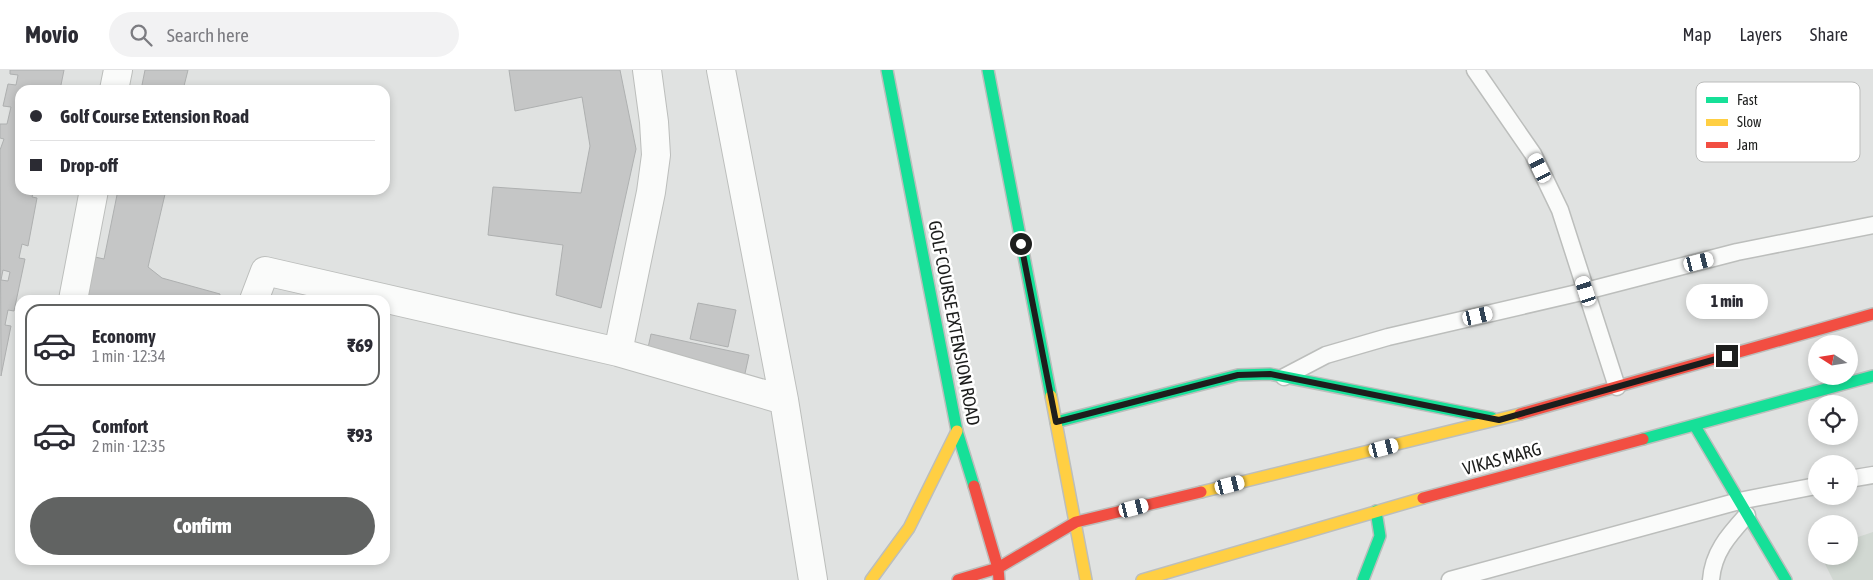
<!DOCTYPE html>
<html lang="en">
<head>
<meta charset="utf-8">
<style>
  :root { --surface:#fff; --page:#f2f2f3; --text:#2b2b33; --muted:#7c7c81; --line:#e1e1e2; --accent:#616362 }
  body { margin:0; font-family:"Asap Condensed",sans-serif; background:var(--page); color:var(--text); height:100vh; display:flex; flex-direction:column; font-size:19px; white-space:nowrap }
  * { box-sizing:border-box; margin:0 }
  p { font-size:16px; color:var(--muted) }
  .icon { flex:none; width:28px; height:28px; fill:none; stroke:currentColor; stroke-width:2; stroke-linecap:round; stroke-linejoin:round }
  .map { position:relative; flex:1; overflow:hidden }
  .sheet { position:absolute; left:15px; top:225px; width:375px; height:270px; display:flex; flex-direction:column; background:var(--surface); border-radius:15px; box-shadow:0 2px 8px #0003 }
  .sheet>* { flex:none }
  .guide { position:absolute; left:15px; top:15px; width:375px; height:110px; border-radius:15px; box-shadow:0 2px 8px #0003; display:grid; align-content:center; height:110px; padding:0 15px; background:var(--surface) }
  .needle { width:32px; rotate:282deg }
  .tools { position:absolute; left:1808px; top:265px; display:grid; gap:10px }
  .tools a { display:grid; place-items:center; width:50px; height:50px; border-radius:50%; background:var(--surface); box-shadow:0 2px 8px #0003; font-size:25px }
  .end { position:absolute; width:22px; height:22px; margin:-11px; border:6px solid #1d1e1d; background:#fff; box-shadow:0 0 0 2px #fff }
  .from { border-radius:50% }
  .bubble { position:absolute; height:35px; border-radius:18px; background:var(--surface); box-shadow:0 2px 8px #0003; font-size:16px; font-weight:800; line-height:35px; text-align:center }
  .car { position:absolute; width:15px; height:30px; margin:-15px -8px; border-radius:6px; box-shadow:0 0 4px 1px #0007; background:linear-gradient(#fff 24%,#345 0 40%,#fff 0 76%,#345 0 86%,#fff 0) }
  .guide b { display:flex; align-items:center; gap:18px; height:48px; font-size:19px }
  .guide b+b { border-top:1px solid var(--line) }
  .guide i { width:12px; height:12px; background:var(--text) }
  ul { padding:9px 0 0; list-style:none }
  li { display:flex; align-items:center; gap:15px; height:82px; margin:0 10px 8px; padding:0 5px; border:2px solid transparent; border-radius:15px }
  li div { flex:1 }
  li b { display:block; font-size:19px }
  li em { font-style:normal; font-weight:800 }
  li.on { border-color:var(--accent) }
  li>.icon { width:45px; height:45px; stroke-width:1.5 }
  .cta { display:flex; gap:10px; margin-top:auto; padding:10px 15px }
  .cta a { flex:1; height:58px; border-radius:30px; background:var(--accent); color:#fff; font-size:20px; font-weight:800; line-height:58px; text-align:center }
  header { display:flex; align-items:center; gap:30px; box-sizing:border-box; height:70px; padding:0 25px; background:var(--surface); border-bottom:1px solid var(--line) }
  header strong { font-size:24px }
  nav { display:flex; gap:28px; margin-inline-start:auto; font-size:18px }
  .search { width:350px; height:45px; background:var(--page); display:flex; align-items:center; gap:12px; box-sizing:border-box; padding:0 18px; border-radius:28px; color:var(--muted); font-size:19px }
  .map>svg:first-child { display:block }
  .built { fill:#d1d8d2 }
  .building { fill:#c5c6c6; stroke:#aeb0b0; fill-rule:evenodd }
  .lines { fill:none; stroke-linecap:round; stroke-linejoin:round }
  .lane-casing { stroke:#bcbebc; stroke-width:19 }
  .street-casing { stroke:#bcbebc; stroke-width:30 }
  .fast-casing { stroke:#bcbebc; stroke-width:14 }
  .slow-casing { stroke:#bcbebc; stroke-width:14 }
  .jam-casing { stroke:#bcbebc; stroke-width:14 }
  .lane { stroke:#fafbfa; stroke-width:16 }
  .street { stroke:#fafbfa; stroke-width:28 }
  .fast { stroke:#16e098; stroke-width:11 }
  .slow { stroke:#ffcf43; stroke-width:11 }
  .jam { stroke:#f24e42; stroke-width:11 }
  .route { stroke:#1d1e1d; stroke-width:6 }
  .labels { text-anchor:middle; stroke-width:5; stroke-linejoin:round; paint-order:stroke }
  .street-label { font-size:18px; fill:#1d1e1d; stroke:#fff }
  .key { fill:#fff; stroke:#bbbcbb; stroke-width:1 }
  .key-label { font-size:14px; fill:#1d1e1d }
</style>
</head>
<body>
<header>
<strong>Movio</strong>
<div class="search"><svg class="icon" aria-label="search" viewBox="0 0 24 24"><circle cx="10" cy="10" r="6"/><path d="M15 15l6 6"/></svg>Search here</div>
<nav><a>Map</a><a>Layers</a><a>Share</a></nav>
</header>
<div class="map">
<svg width="1873" height="510" viewBox="0 0 1873 510">
  <rect width="100%" height="100%" fill="#e0e2e1"/>
  <path class="built" d="M1873 462V510H1833L1821 486H1849V470Z"/>
  <path class="building" d="M10 0H64L60 20H20V120H34L32 127 37 128 28 176 22 174 19 188 25 189 14 241 8 240 5 255 11 256 1 306 0 80 4 69 0 68V54H7L11 37 3 36 8 14 16 15 18 5 10 4ZM3 200 10 202 8 211 1 210Z
    M145 0H188L183 20H141Z
    M509 0H620L636 79 601 238 556 225 563 175 488 165 493 117 581 123 590 76 582 27 515 41Z
    M118 120H166L148 197 162 208 220 224 219 230H86L95 187 104 189Z
    M698 233 736 240 728 277 690 269Z
    M651 264 749 285 744 308 646 287Z"/>
  <g class="lines">
    <g class="lane-casing">
      <path id="lane" d="M1475 0 1533 84 1560 140 1617 317
        M1284 307 1326 285 1388 267 1586 221 1737 182 1873 155
        M1849 409 1873 405
        M1450 510 1739 431 1816 416
        M1711 510C1713 482 1729 465 1747 445"/>
    </g>
    <g class="street-casing">
      <path id="street" d="M721 0 784 330 813 510
        M114 20 118 0
        M73 230 94 120
        M254 230 265 201 618 282 784 330
        M618 282 651 122 656 85 654 52 647 0"/>
    </g>
    <g class="fast-casing">
      <path id="fast" d="M887 0 957 361 974 416
        M988 0 1051 326
        M1056 352 1238 305 1270 304 1492 348
        M1695 356 1786 510
        M1643 369 1873 306
        M1363 510 1380 466 1376 441"/>
    </g>
    <g class="slow-casing">
      <path id="slow" d="M1051 326 1086 510
        M1201 422 1520 344
        M871 510 909 458 957 361
        M1142 510 1423 428"/>
    </g>
    <g class="jam-casing">
      <path id="jam" d="M1520 344 1873 244
        M974 416 998 498 999 510
        M1423 428 1643 369
        M958 510 998 498 1076 452 1201 422"/>
    </g>
    <use href="#lane" class="lane"/>
    <use href="#street" class="street"/>
    <use href="#fast" class="fast"/>
    <use href="#slow" class="slow"/>
    <use href="#jam" class="jam"/>
  </g>
  <g class="lines">
    <path class="route" d="M1021 174 1056 352 1238 305 1270 304 1499 350 1727 286"/>
  </g>
  <g class="labels">
    <g class="street-label">
      <text transform="translate(954 253) rotate(79)" y="6">GOLF COURSE EXTENSION ROAD</text>
      <text transform="translate(1502 389) rotate(-15)" y="6">VIKAS MARG</text>
    </g>
  </g>
  <rect x="1696" y="12" width="164" height="80" rx="8" class="key"/>
  <rect x="1706" y="27" width="22" height="6" fill="#16e098"/>
  <rect x="1706" y="49" width="22" height="7" fill="#ffcf43"/>
  <rect x="1706" y="72" width="22" height="6" fill="#f24e42"/>
  <g class="key-label">
    <text x="1737" y="35">Fast</text>
    <text x="1737" y="57">Slow</text>
    <text x="1737" y="80">Jam</text>
  </g>
</svg>
<div class="tools">
<a><svg class="needle" viewBox="-14 -14 28 28"><path d="M0-13l5 13h-10z" fill="#e53935"/><path d="M0 13l5-13h-10z" fill="#7c7c81"/></svg></a>
<a><svg class="icon" aria-label="locate" viewBox="0 0 24 24"><circle cx="12" cy="12" r="6"/><path d="M12 2v4M12 18v4M2 12h4M18 12h4"/></svg></a>
<a>+</a>
<a>−</a>
</div>
<i class="end from" style="left:1021px;top:174px"></i>
<i class="end" style="left:1727px;top:286px"></i>
<div class="bubble" style="left:1686px;top:214px;width:82px">1 min</div>
<i class="car" style="left:1540px;top:98px;rotate:334deg"></i>
<i class="car" style="left:1699px;top:192px;rotate:76deg"></i>
<i class="car" style="left:1586px;top:221px;rotate:342deg"></i>
<i class="car" style="left:1478px;top:246px;rotate:77deg"></i>
<i class="car" style="left:1384px;top:378px;rotate:76deg"></i>
<i class="car" style="left:1230px;top:415px;rotate:76deg"></i>
<i class="car" style="left:1134px;top:438px;rotate:76deg"></i>
<div class="guide">
<b><i class="from"></i>Golf Course Extension Road</b>
<b><i></i>Drop-off</b>
</div>
<section class="sheet">
<ul>
<li class="on"><svg class="icon" aria-label="car" viewBox="0 0 24 24"><path d="M5 17H2v-5l4-1 3-4h7l3 4 3 1v5h-3M9 17h6M6 11h13"/><circle cx="7" cy="17" r="2"/><circle cx="17" cy="17" r="2"/></svg><div><b>Economy</b><p>1 min · 12:34</p></div><em>₹69</em></li>
<li><svg class="icon" aria-label="car" viewBox="0 0 24 24"><path d="M5 17H2v-5l4-1 3-4h7l3 4 3 1v5h-3M9 17h6M6 11h13"/><circle cx="7" cy="17" r="2"/><circle cx="17" cy="17" r="2"/></svg><div><b>Comfort</b><p>2 min · 12:35</p></div><em>₹93</em></li>
</ul>
<div class="cta"><a>Confirm</a></div>
</section>
</div>
</body>
</html>
